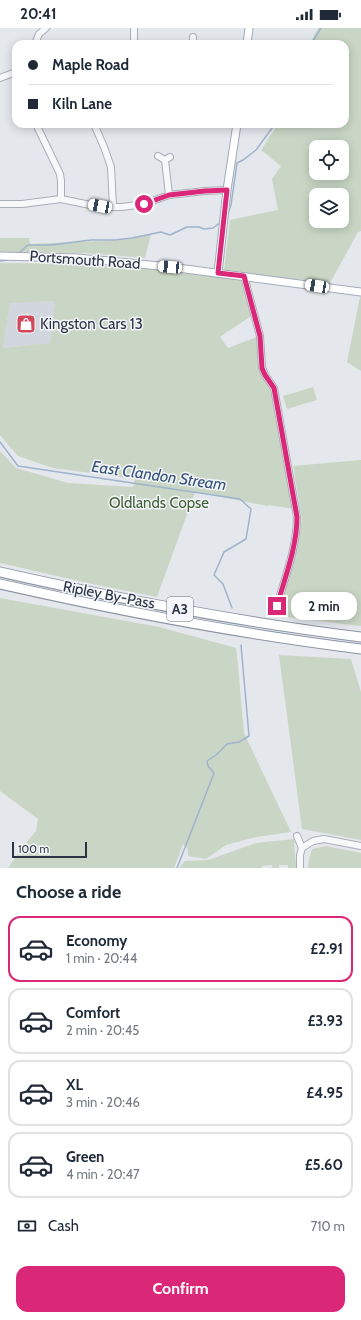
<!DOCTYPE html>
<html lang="en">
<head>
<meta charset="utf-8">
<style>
  :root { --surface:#fff; --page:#f2f2f3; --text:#1f2937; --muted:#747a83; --line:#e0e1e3; --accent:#db2777 }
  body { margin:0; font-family:Cabin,sans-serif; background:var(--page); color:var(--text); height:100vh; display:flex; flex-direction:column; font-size:15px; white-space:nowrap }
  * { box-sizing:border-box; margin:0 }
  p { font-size:13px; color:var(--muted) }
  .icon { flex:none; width:22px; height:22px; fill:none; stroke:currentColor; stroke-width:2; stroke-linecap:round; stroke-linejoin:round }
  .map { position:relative; height:840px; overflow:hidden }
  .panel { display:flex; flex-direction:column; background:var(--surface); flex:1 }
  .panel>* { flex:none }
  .banner { position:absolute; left:12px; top:12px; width:337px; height:88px; border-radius:12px; box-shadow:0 2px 10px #0003; display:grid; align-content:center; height:88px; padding:0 16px; background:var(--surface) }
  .tools { position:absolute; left:309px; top:112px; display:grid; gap:8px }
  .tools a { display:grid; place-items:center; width:40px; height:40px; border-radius:8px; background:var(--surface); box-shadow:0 2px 10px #0003; font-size:20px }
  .scale { position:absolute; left:12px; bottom:10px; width:75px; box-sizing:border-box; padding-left:4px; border:2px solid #2b3445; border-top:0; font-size:11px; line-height:14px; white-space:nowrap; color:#2b3445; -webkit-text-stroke:3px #f4f6f9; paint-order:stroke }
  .end { position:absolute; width:18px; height:18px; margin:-9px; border:5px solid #db2777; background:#fff; box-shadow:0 0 0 2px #fff }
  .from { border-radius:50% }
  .bubble { position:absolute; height:28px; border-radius:12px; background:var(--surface); box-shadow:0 2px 10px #0003; font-size:13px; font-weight:700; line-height:28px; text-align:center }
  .car { position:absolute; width:12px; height:24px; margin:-12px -6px; border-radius:5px; box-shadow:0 0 3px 1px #0007; background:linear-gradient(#fff 24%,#345 0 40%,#fff 0 76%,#345 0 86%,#fff 0) }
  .banner b { display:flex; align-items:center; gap:14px; height:38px; font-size:15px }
  .banner b+b { border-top:1px solid var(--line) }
  .banner i { width:10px; height:10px; background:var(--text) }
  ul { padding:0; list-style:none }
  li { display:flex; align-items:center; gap:12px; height:66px; margin:0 8px 6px; padding:0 8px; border:2px solid var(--line); border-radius:12px }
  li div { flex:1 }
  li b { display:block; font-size:15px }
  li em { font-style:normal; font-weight:700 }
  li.current { border-color:var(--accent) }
  li>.icon { width:36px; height:36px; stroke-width:1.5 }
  h2 { padding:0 16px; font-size:18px; line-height:48px }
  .pay { display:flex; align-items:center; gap:10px; height:44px; padding:0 16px; font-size:15px }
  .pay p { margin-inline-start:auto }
  .button { display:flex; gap:8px; margin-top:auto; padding:8px 16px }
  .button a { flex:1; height:46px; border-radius:12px; background:var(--accent); color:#fff; font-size:16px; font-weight:700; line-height:46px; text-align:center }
  .status { display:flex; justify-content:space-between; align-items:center; height:28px; padding:0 20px; background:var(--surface); direction:ltr }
  .status svg { height:11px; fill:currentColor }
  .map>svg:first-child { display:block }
  .built { fill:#d2d6de }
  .green { fill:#c9d6c5; fill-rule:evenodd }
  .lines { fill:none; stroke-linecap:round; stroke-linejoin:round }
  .stream { stroke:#9fb4cc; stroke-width:1.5 }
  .minor-casing { stroke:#a9aeb7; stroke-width:8 }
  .major-casing { stroke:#a3abb8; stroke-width:9 }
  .highway-casing { stroke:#8b94a3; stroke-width:11 }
  .minor { stroke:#f7f8fa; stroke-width:6 }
  .major { stroke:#fff; stroke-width:7 }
  .highway { stroke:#fff; stroke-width:9 }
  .route { stroke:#db2777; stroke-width:5 }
  .labels { text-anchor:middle; stroke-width:3; stroke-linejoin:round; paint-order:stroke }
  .shield { fill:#f4f6f9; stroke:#676e7b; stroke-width:1 }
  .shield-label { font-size:14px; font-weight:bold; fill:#2b3445 }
  .street-label { font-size:15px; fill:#2b3445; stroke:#f4f6f9 }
  .poi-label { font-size:15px; fill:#2b3445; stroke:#f4f6f9; text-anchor:start }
  .park-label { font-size:15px; fill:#3f6138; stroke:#f4f6f9 }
  .water-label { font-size:16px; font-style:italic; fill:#34527a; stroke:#f4f6f9 }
</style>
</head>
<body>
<div class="status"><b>20:41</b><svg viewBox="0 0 49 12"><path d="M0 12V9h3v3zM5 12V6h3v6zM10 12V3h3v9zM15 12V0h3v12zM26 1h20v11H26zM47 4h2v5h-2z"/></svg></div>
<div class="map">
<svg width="361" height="840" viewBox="0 0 361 840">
  <rect width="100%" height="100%" fill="#e4e7ec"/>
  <path class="built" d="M55 273 50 315 3 320 10 274Z"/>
  <path class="green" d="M318 0H361V203L358 204 330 255 224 243 230 192 278 182 272 151 281 138 261 122 278 96H345V16H310ZM316 119H342V145H316ZM316 167H342V193H316Z
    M151 206 145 230 85 225 0 224V210H29L30 216 124 212Z
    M0 235C81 235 162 241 242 251L251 288 220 309 228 320 259 308 261 331 273 361 294 481 269 477 268 478 195 464 157 569 92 556 0 535V423L16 440 68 455 133 459 135 451 53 440 18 428 0 407ZM55 273 50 315 3 320 10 275Z
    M360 269H361V343L347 334Z
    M313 359 317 372 287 381 283 368Z
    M361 432V598L278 588 302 492 293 438Z
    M0 570 159 599 236 620 238 637 244 705 291 804 256 809 226 817 206 831 188 828V821L183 816 174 840H8L22 820 36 803 38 791 0 763Z
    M279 627 351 631 361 664V812L302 801Z
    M294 811 296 840H288V837H279V840H272V837L262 838V840H179L185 833 208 832 256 815Z
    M326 818 361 825V840H308L309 832 312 821Z"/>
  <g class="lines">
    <path class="stream" d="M311 16 321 0
      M228 185 231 177 237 135 243 132 256 122 275 96
      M18 226 28 217H51L91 212H115L132 210 161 204 170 207 187 199H199L204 201 213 200 221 194
      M0 233 8 232
      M0 414 18 438 240 471 251 481 246 511 224 524 214 547 223 556 232 580
      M177 840 214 745 208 738 207 733 216 727 227 716 239 714 249 708 241 617"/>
    <g class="minor-casing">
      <path id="minor" d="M134 0V16
        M193 9V16
        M35 16 39 6 46 0
        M0 50 16 44
        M36 96 60 146 61 153V171
        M94 96 104 119 111 139 113 179
        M158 128 165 132 170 129
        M165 132 169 167
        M0 176H22L61 171 100 179H122L144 176 169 167 205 163 227 162
        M244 248 260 308 262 339 265 347 274 360 297 489C297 519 285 549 277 578
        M297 808 302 820
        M300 840V827L302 820 313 813 324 811 361 818"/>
    </g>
    <g class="major-casing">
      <path id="major" d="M247 16 249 0
        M0 228 78 230 170 239 361 264
        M218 245 227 162 237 96"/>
    </g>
    <g class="highway-casing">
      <path id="highway" d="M0 544C119 571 240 594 361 609
        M0 556C119 583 240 606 361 621"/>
    </g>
    <use href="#minor" class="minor"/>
    <use href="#major" class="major"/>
    <use href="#highway" class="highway"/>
  </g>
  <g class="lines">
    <path class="route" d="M144 176 169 167 205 163 227 162 218 245 244 248 260 308 262 340 265 347 274 360 297 489C297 519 285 549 277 578"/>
  </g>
  <defs>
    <g id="shop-square" transform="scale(1)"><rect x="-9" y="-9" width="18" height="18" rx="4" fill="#d1495b" stroke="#f4f6f9"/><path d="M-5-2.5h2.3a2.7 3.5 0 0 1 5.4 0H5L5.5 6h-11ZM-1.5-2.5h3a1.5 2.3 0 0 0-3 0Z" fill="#fff"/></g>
  </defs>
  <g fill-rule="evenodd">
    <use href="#shop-square" x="26" y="296"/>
  </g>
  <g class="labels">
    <rect class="shield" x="167" y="569" width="26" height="24" rx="3"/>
    <g class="shield-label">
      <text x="180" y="586">A3</text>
    </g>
    <g class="street-label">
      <text transform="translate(85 232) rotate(4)" y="5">Portsmouth Road</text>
      <text transform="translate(109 567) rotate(11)" y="5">Ripley By-Pass</text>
    </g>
    <g class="poi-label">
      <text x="40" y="301">Kingston Cars 13</text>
    </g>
    <g class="park-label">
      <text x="159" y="480">Oldlands Copse</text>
    </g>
    <g class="water-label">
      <text transform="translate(159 447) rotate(8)" y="6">East Clandon Stream</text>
    </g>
  </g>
</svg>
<div class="tools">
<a><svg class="icon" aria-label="locate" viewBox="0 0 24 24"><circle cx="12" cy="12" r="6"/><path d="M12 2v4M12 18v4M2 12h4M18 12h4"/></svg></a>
<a><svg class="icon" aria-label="layers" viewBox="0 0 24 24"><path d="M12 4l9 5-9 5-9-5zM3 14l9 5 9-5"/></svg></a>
</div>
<div class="scale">100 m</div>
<i class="end from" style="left:144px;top:176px"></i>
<i class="end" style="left:277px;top:578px"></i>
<div class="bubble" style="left:291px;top:564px;width:66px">2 min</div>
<i class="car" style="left:100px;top:178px;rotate:281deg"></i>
<i class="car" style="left:170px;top:239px;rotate:275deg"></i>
<i class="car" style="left:317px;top:258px;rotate:279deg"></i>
<div class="banner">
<b><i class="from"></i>Maple Road</b>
<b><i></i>Kiln Lane</b>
</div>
</div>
<section class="panel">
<h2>Choose a ride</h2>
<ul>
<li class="current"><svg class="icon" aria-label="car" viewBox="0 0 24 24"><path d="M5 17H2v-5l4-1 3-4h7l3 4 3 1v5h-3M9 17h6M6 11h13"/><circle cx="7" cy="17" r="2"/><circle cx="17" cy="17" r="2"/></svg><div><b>Economy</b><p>1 min · 20:44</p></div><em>£2.91</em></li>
<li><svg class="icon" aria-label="car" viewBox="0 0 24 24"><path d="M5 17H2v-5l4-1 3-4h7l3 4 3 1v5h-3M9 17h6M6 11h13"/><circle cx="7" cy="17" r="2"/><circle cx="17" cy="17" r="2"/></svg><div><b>Comfort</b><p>2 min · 20:45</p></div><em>£3.93</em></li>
<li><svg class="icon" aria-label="car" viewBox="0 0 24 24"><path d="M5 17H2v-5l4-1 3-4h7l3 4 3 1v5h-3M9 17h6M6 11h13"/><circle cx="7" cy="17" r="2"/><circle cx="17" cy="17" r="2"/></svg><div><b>XL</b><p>3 min · 20:46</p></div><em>£4.95</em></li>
<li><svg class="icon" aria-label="car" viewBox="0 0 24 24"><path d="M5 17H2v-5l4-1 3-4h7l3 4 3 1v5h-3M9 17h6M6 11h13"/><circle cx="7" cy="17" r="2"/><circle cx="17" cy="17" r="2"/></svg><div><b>Green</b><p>4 min · 20:47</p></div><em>£5.60</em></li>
</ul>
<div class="pay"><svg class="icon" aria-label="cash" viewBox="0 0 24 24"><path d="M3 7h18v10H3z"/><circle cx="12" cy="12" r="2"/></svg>Cash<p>710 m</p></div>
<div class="button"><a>Confirm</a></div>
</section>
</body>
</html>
